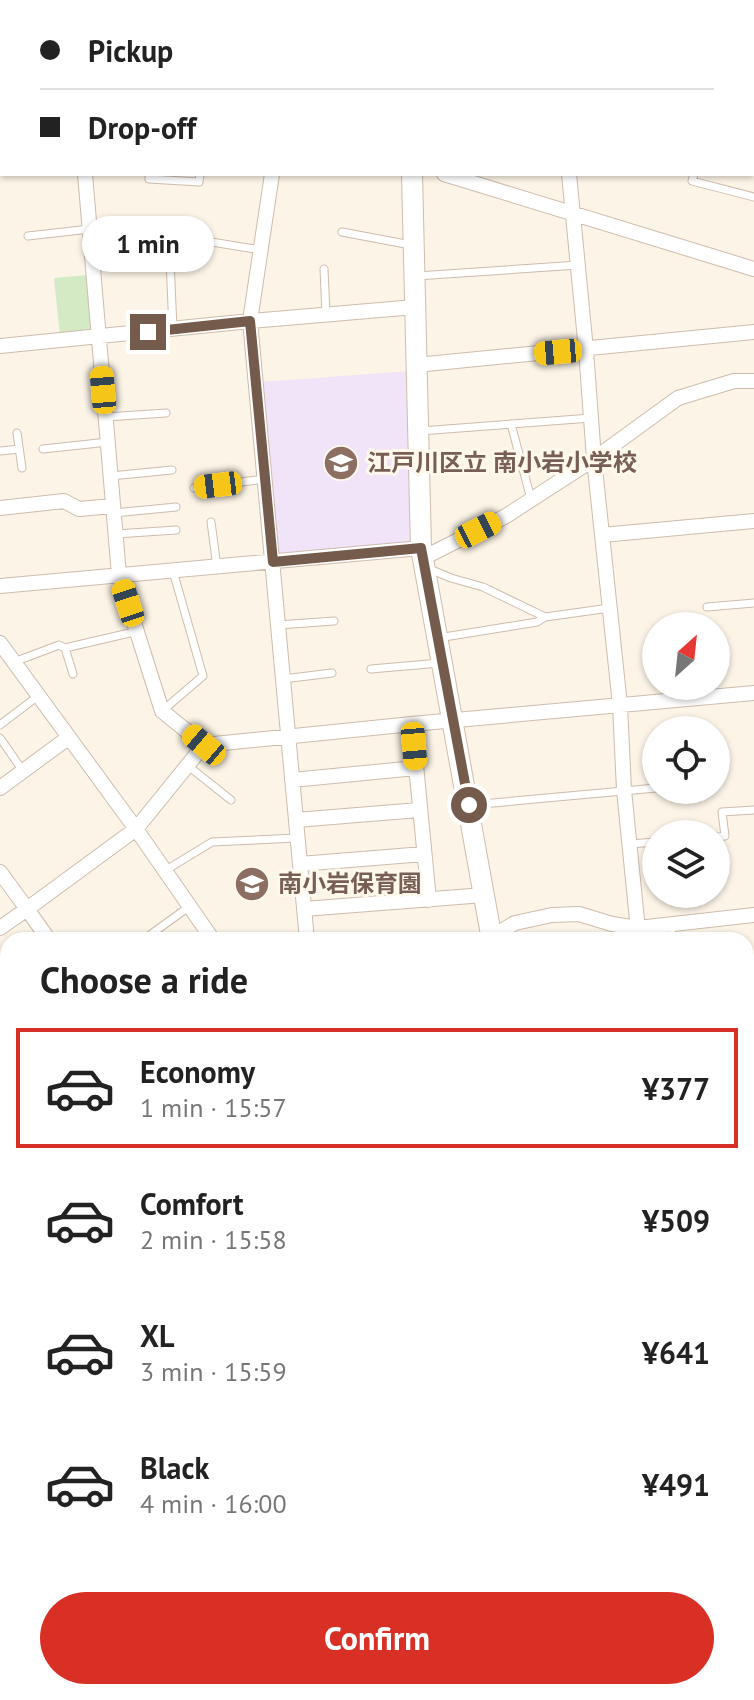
<!DOCTYPE html>
<html lang="en">
<head>
<meta charset="utf-8">
<style>
  :root { --surface:#fff; --page:#f6f6f6; --text:#222; --muted:#767676; --line:#e0e0e0; --accent:#d93025 }
  body { margin:0; font-family:"PT Sans","Noto Sans JP",sans-serif; background:var(--page); color:var(--text); height:100vh; display:flex; flex-direction:column; font-size:30px; white-space:nowrap }
  * { box-sizing:border-box; margin:0 }
  p { font-size:26px; color:var(--muted) }
  .icon { flex:none; width:44px; height:44px; fill:none; stroke:currentColor; stroke-width:2; stroke-linecap:round; stroke-linejoin:round }
  .map { position:relative; flex:1; overflow:hidden }
  .side { position:absolute; left:0px; top:932px; width:754px; height:768px; display:flex; flex-direction:column; background:var(--surface); border-radius:24px 24px 0 0; box-shadow:0 2px 6px #0004 }
  .side>* { flex:none }
  .banner { position:absolute; left:0px; top:0px; width:754px; height:176px; box-shadow:0 2px 6px #0004; display:grid; align-content:center; height:176px; padding:0 40px; background:var(--surface) }
  .needle { width:52px; rotate:27deg }
  .fabs { position:absolute; left:642px; top:612px; display:grid; gap:16px }
  .fabs a { display:grid; place-items:center; width:88px; height:88px; border-radius:50%; background:var(--surface); box-shadow:0 2px 6px #0004; font-size:40px }
  .end { position:absolute; width:36px; height:36px; margin:-18px; border:10px solid #755b4c; background:#fff; box-shadow:0 0 0 4px #fff }
  .from { border-radius:50% }
  .bubble { position:absolute; height:56px; border-radius:28px; background:var(--surface); box-shadow:0 2px 6px #0004; font-size:26px; font-weight:800; line-height:56px; text-align:center }
  .car { position:absolute; width:24px; height:48px; margin:-24px -12px; border-radius:10px; box-shadow:0 0 6px 2px #0007; background:linear-gradient(#f5c518 24%,#345 0 40%,#f5c518 0 76%,#345 0 86%,#f5c518 0) }
  .banner b { display:flex; align-items:center; gap:28px; height:76px; font-size:30px }
  .banner b+b { border-top:2px solid var(--line) }
  .banner i { width:20px; height:20px; background:var(--text) }
  ul { padding:0; list-style:none }
  li { display:flex; align-items:center; gap:24px; height:120px; margin:0 16px 12px; padding:0 24px; border:4px solid transparent; border-radius:0px }
  li div { flex:1 }
  li b { display:block; font-size:30px }
  li em { font-style:normal; font-weight:800 }
  li.on { border-color:var(--accent) }
  li>.icon { width:72px; height:72px; stroke-width:1.5 }
  h2 { padding:0 40px; font-size:36px; line-height:96px }
  .button { display:flex; gap:16px; margin-top:auto; padding:16px 40px }
  .button a { flex:1; height:92px; border-radius:48px; background:var(--accent); color:#fff; font-size:32px; font-weight:800; line-height:92px; text-align:center }
  .map>svg:first-child { display:block }
  .education { fill:#f1e3f8 }
  .green { fill:#d3eac5 }
  .building { fill:#f1d4bf; stroke:#e3bba0; stroke-width:2 }
  .lines { fill:none; stroke-linecap:round; stroke-linejoin:round }
  .lane-casing { stroke:#cebcad; stroke-width:9 }
  .street-casing { stroke:#cebcad; stroke-width:16 }
  .secondary-casing { stroke:#d0bdaa; stroke-width:22 }
  .highway-casing { stroke:#dbd4d0; stroke-width:28 }
  .path { stroke:#d6b7a2; stroke-width:2; stroke-dasharray:2 6; stroke-linecap:butt }
  .lane { stroke:#fff; stroke-width:7 }
  .street { stroke:#fff; stroke-width:14 }
  .secondary { stroke:#fff; stroke-width:20 }
  .highway { stroke:#f4b89f; stroke-width:26 }
  .route { stroke:#755b4c; stroke-width:10 }
  .labels { text-anchor:middle; stroke-width:6; stroke-linejoin:round; paint-order:stroke }
  .education-label { font-size:24px; font-weight:bold; fill:#785e54; stroke:#fff8ed; text-anchor:start }
</style>
</head>
<body>
<div class="map">
<svg width="754" height="1700" viewBox="0 0 754 1700">
  <rect width="100%" height="100%" fill="#fcf4e7"/>
  <path class="education" d="M410 371 414 544 283 556 278 553 261 382Z
    M0 1553 8 1564V1687L0 1700Z"/>
  <path class="green" d="M89 275 94 333 60 336 54 278Z
    M754 1610V1670L746 1668V1641Z"/>
  <path class="building" d="M254 0H289L290 2H255Z
    M214 1692H222L230 1700H206Z"/>
  <g class="lines">
    <g class="lane-casing">
      <path id="lane" d="M332 0 333 2
        M149 174V179L199 182 200 174
        M694 174 692 181 754 197
        M342 232 411 245
        M28 236 90 229
        M187 238 261 250
        M91 249 154 243
        M170 260 173 329
        M324 269 326 314
        M417 276 578 265
        M106 417 166 413
        M511 424 531 499
        M420 431 591 418
        M17 433 22 468
        M43 449 108 442
        M0 451 19 449
        M111 476 172 470
        M194 488 265 479
        M114 513 176 507
        M211 522 217 567
        M116 534 176 530
        M427 568 451 578 483 587 545 617 610 608
        M707 607 754 603
        M278 625 334 621
        M438 638 537 622 545 617
        M65 648 138 631
        M14 662 59 645 65 648 73 674
        M371 669 440 663
        M283 679 332 673
        M162 711 203 676 173 571
        M0 725 38 696
        M0 738 23 771
        M187 765 231 800
        M471 805 656 788
        M716 837 725 836 722 812 754 810
        M630 844 656 842
        M166 870 212 842 297 838
        M671 925 672 940
        M143 940 190 906
        M746 966 754 965
        M0 1183 8 1188
        M746 1225 754 1227
        M0 1255 8 1244
        M746 1261 754 1262
        M284 1700 292 1692"/>
    </g>
    <g class="street-casing">
      <path id="street" d="M2 0V2
        M250 0V2
        M555 0V2
        M526 2 531 0
        M676 2V0
        M752 112H754
        M85 174 119 575 162 711 204 745
        M272 174 250 321 307 940
        M444 174 754 269
        M569 174 586 350 594 459 620 705 624 790 639 940
        M0 346 250 321 415 307
        M416 365 754 332
        M0 508 64 501 79 509 113 506
        M602 535 754 521
        M423 558 506 516 594 459 678 398 734 381H754
        M0 586 421 548
        M0 643 136 829 213 940
        M412 724 429 900
        M292 780 416 768
        M0 788 68 738
        M296 820 419 810
        M300 864 424 854
        M0 872 27 909 0 928
        M304 909 484 895
        M49 940 27 909 136 829 204 745 412 724 754 693
        M486 940 515 923 552 915 579 914 612 924 638 928 754 915
        M0 1021 8 1033
        M746 1107 754 1106
        M0 1139 8 1128
        M0 1234 8 1241
        M746 1320 754 1322
        M0 1353 8 1342
        M0 1416 8 1424
        M746 1612 750 1595
        M746 1673 754 1677
        M246 1692 254 1700
        M415 1692 421 1700
        M595 1692 601 1700
        M10 1700 15 1692
        M355 1700 363 1692
        M465 1700 476 1692
        M631 1700 633 1692
        M754 1700V1697"/>
    </g>
    <g class="secondary-casing">
      <path id="secondary" d="M392 0 393 2
        M412 174 421 548 492 940
        M746 1212 754 1178
        M162 1700 165 1692"/>
    </g>
    <g class="highway-casing">
      <path id="highway" d="M197 2 202 0
        M0 85 2 84"/>
    </g>
    <path class="path" d="M21 0 22 2"/>
    <use href="#lane" class="lane"/>
    <use href="#street" class="street"/>
    <use href="#secondary" class="secondary"/>
    <use href="#highway" class="highway"/>
  </g>
  <g class="lines">
    <path class="route" d="M148 332 250 321 273 562 421 548 469 805"/>
  </g>
  <defs>
    <g id="school-disc" transform="scale(1.8)"><circle r="9.5" fill="#8d6e63" stroke="#fff8ed"/><path d="M0-5L7-2L0 1L-7-2ZM-4 1L0 2.5L4 1V4Q0 6-4 4Z" fill="#fff"/></g>
  </defs>
  <g fill-rule="evenodd">
    <use href="#school-disc" x="341" y="463"/>
    <use href="#school-disc" x="252" y="884"/>
  </g>
  <g class="labels">
    <g class="education-label">
      <text x="367" y="471">江戸川区立 南小岩小学校</text>
      <text x="278" y="892">南小岩保育園</text>
    </g>
  </g>
</svg>
<div class="fabs">
<a><svg class="needle" viewBox="-14 -14 28 28"><path d="M0-13l5 13h-10z" fill="#e53935"/><path d="M0 13l5-13h-10z" fill="#767676"/></svg></a>
<a><svg class="icon" aria-label="locate" viewBox="0 0 24 24"><circle cx="12" cy="12" r="6"/><path d="M12 2v4M12 18v4M2 12h4M18 12h4"/></svg></a>
<a><svg class="icon" aria-label="layers" viewBox="0 0 24 24"><path d="M12 4l9 5-9 5-9-5zM3 14l9 5 9-5"/></svg></a>
</div>
<i class="end from" style="left:469px;top:805px"></i>
<i class="end" style="left:148px;top:332px"></i>
<div class="bubble" style="left:82px;top:216px;width:132px">1 min</div>
<i class="car" style="left:558px;top:352px;rotate:265deg"></i>
<i class="car" style="left:103px;top:390px;rotate:355deg"></i>
<i class="car" style="left:218px;top:485px;rotate:263deg"></i>
<i class="car" style="left:478px;top:530px;rotate:63deg"></i>
<i class="car" style="left:128px;top:603px;rotate:342deg"></i>
<i class="car" style="left:204px;top:745px;rotate:310deg"></i>
<i class="car" style="left:414px;top:746px;rotate:175deg"></i>
<div class="banner">
<b><i class="from"></i>Pickup</b>
<b><i></i>Drop-off</b>
</div>
<section class="side">
<h2>Choose a ride</h2>
<ul>
<li class="on"><svg class="icon" aria-label="car" viewBox="0 0 24 24"><path d="M5 17H2v-5l4-1 3-4h7l3 4 3 1v5h-3M9 17h6M6 11h13"/><circle cx="7" cy="17" r="2"/><circle cx="17" cy="17" r="2"/></svg><div><b>Economy</b><p>1 min · 15:57</p></div><em>¥377</em></li>
<li><svg class="icon" aria-label="car" viewBox="0 0 24 24"><path d="M5 17H2v-5l4-1 3-4h7l3 4 3 1v5h-3M9 17h6M6 11h13"/><circle cx="7" cy="17" r="2"/><circle cx="17" cy="17" r="2"/></svg><div><b>Comfort</b><p>2 min · 15:58</p></div><em>¥509</em></li>
<li><svg class="icon" aria-label="car" viewBox="0 0 24 24"><path d="M5 17H2v-5l4-1 3-4h7l3 4 3 1v5h-3M9 17h6M6 11h13"/><circle cx="7" cy="17" r="2"/><circle cx="17" cy="17" r="2"/></svg><div><b>XL</b><p>3 min · 15:59</p></div><em>¥641</em></li>
<li><svg class="icon" aria-label="car" viewBox="0 0 24 24"><path d="M5 17H2v-5l4-1 3-4h7l3 4 3 1v5h-3M9 17h6M6 11h13"/><circle cx="7" cy="17" r="2"/><circle cx="17" cy="17" r="2"/></svg><div><b>Black</b><p>4 min · 16:00</p></div><em>¥491</em></li>
</ul>
<div class="button"><a>Confirm</a></div>
</section>
</div>
</body>
</html>
